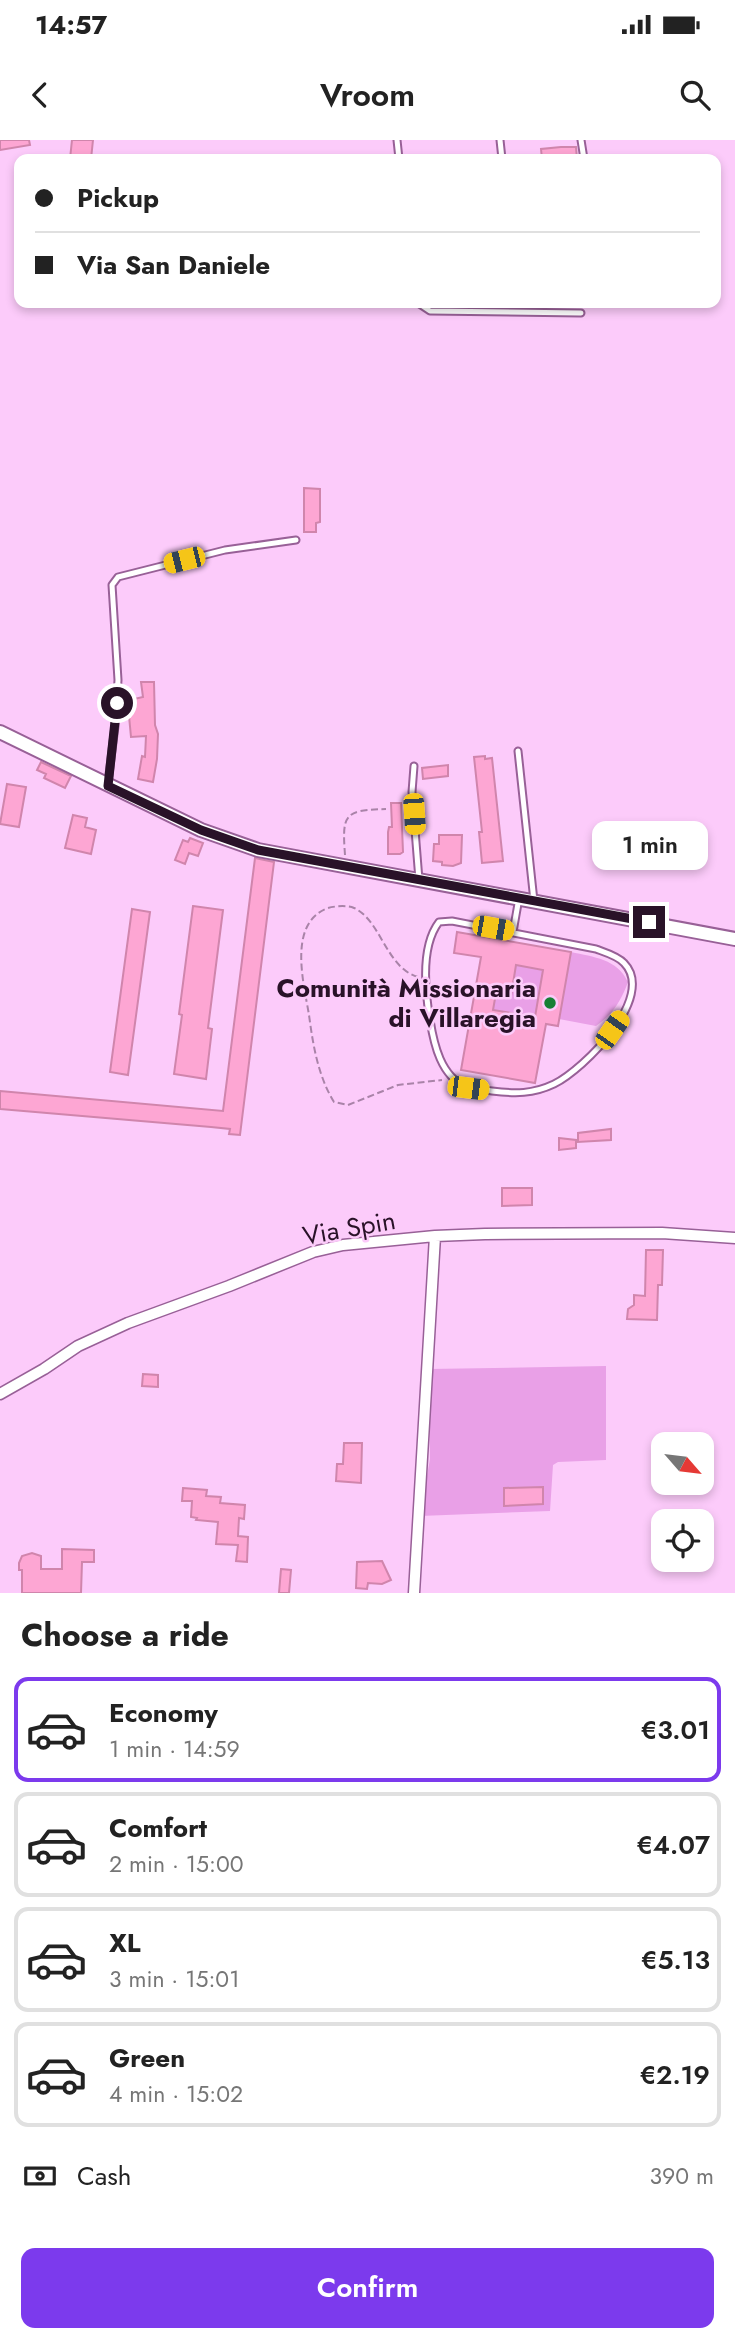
<!DOCTYPE html>
<html lang="en">
<head>
<meta charset="utf-8">
<style>
  :root { --surface:#fff; --page:#f6f6f6; --text:#222; --muted:#767676; --line:#e0e0e0; --accent:#7c3aed }
  body { margin:0; font-family:Jost,sans-serif; background:var(--page); color:var(--text); height:100vh; display:flex; flex-direction:column; font-size:26px; white-space:nowrap }
  * { box-sizing:border-box; margin:0 }
  p { font-size:23px; color:var(--muted) }
  .icon { flex:none; width:38px; height:38px; fill:none; stroke:currentColor; stroke-width:2; stroke-linecap:round; stroke-linejoin:round }
  .map { position:relative; height:1453px; overflow:hidden }
  .side { display:flex; flex-direction:column; background:var(--surface); flex:1 }
  .side>* { flex:none }
  .banner { position:absolute; left:14px; top:14px; width:707px; height:154px; border-radius:14px; box-shadow:0 4px 10px #0003; display:grid; align-content:center; height:154px; padding:0 21px; background:var(--surface) }
  .needle { width:46px; rotate:118deg }
  .tools { position:absolute; left:651px; top:1292px; display:grid; gap:14px }
  .tools a { display:grid; place-items:center; width:63px; height:63px; border-radius:14px; background:var(--surface); box-shadow:0 4px 10px #0003; font-size:35px }
  .end { position:absolute; width:32px; height:32px; margin:-16px; border:9px solid #291228; background:#fff; box-shadow:0 0 0 4px #fff }
  .from { border-radius:50% }
  .bubble { position:absolute; height:49px; border-radius:14px; background:var(--surface); box-shadow:0 4px 10px #0003; font-size:23px; font-weight:600; line-height:49px; text-align:center }
  .car { position:absolute; width:21px; height:42px; margin:-21px -10px; border-radius:9px; box-shadow:0 0 5px 2px #0007; background:linear-gradient(#f5c518 24%,#345 0 40%,#f5c518 0 76%,#345 0 86%,#f5c518 0) }
  .banner b { display:flex; align-items:center; gap:24px; height:66px; font-size:26px }
  .banner b+b { border-top:2px solid var(--line) }
  .banner i { width:18px; height:18px; background:var(--text) }
  ul { padding:0; list-style:none }
  li { display:flex; align-items:center; gap:21px; height:105px; margin:0 14px 10px; padding:0 7px; border:4px solid var(--line); border-radius:14px }
  li div { flex:1 }
  li b { display:block; font-size:26px }
  li em { font-style:normal; font-weight:600 }
  li.selected { border-color:var(--accent) }
  li>.icon { width:63px; height:63px; stroke-width:1.5 }
  h2 { padding:0 21px; font-size:32px; line-height:84px }
  .pay { display:flex; align-items:center; gap:18px; height:77px; padding:0 21px; font-size:26px }
  .pay p { margin-inline-start:auto }
  .cta { display:flex; gap:14px; margin-top:auto; padding:14px 21px }
  .cta a { flex:1; height:80px; border-radius:14px; background:var(--accent); color:#fff; font-size:28px; font-weight:600; line-height:80px; text-align:center }
  .status { display:flex; justify-content:space-between; align-items:center; height:49px; padding:0 35px; background:var(--surface); direction:ltr }
  .status svg { height:19px; fill:currentColor }
  header { display:flex; justify-content:space-between; align-items:center; height:91px; padding:0 21px; background:var(--surface); font-size:32px; font-weight:600 }
  .map>svg:first-child { display:block }
  .green { fill:#e9a0e7 }
  .building { fill:#fda6d3; stroke:#d085ac; stroke-width:2; fill-rule:evenodd }
  .lines { fill:none; stroke-linecap:round; stroke-linejoin:round }
  .service-casing { stroke:#986097; stroke-width:9 }
  .minor-casing { stroke:#986097; stroke-width:13 }
  .tertiary-casing { stroke:#986097; stroke-width:16 }
  .path { stroke:#a983a8; stroke-width:2; stroke-dasharray:7 3.5; stroke-linecap:butt }
  .service { stroke:#fff; stroke-width:5 }
  .minor { stroke:#fff; stroke-width:10 }
  .tertiary { stroke:#fff; stroke-width:12 }
  .route { stroke:#291228; stroke-width:9 }
  .poi-dot { fill:#177f34; stroke:#fccbfa; stroke-width:2.5 }
  .labels { text-anchor:middle; stroke-width:5; stroke-linejoin:round; paint-order:stroke }
  .poi-label { font-size:26px; font-weight:bold; fill:#291228; stroke:#fccbfa; text-anchor:end }
  .street-label { font-size:26px; fill:#291228; stroke:#fccbfa }
</style>
</head>
<body>
<div class="status"><b>14:57</b><svg viewBox="0 0 49 12"><path d="M0 12V9h3v3zM5 12V6h3v6zM10 12V3h3v9zM15 12V0h3v12zM26 1h20v11H26zM47 4h2v5h-2z"/></svg></div>
<header><svg class="icon" aria-label="back" viewBox="0 0 24 24"><path d="M15 5l-7 7 7 7"/></svg>Vroom<svg class="icon" aria-label="search" viewBox="0 0 24 24"><circle cx="10" cy="10" r="6"/><path d="M15 15l6 6"/></svg></header>
<div class="map">
<svg width="735" height="1453" viewBox="0 0 735 1453">
  <rect width="100%" height="100%" fill="#fccbfa"/>
  <path class="green" d="M571 812C594 817 617 819 628 842 621 861 613 874 596 886L559 879Z
    M511 824 543 830 535 877 493 870 496 853 511 855 514 840Z
    M606 1226V1320L558 1322 553 1325 550 1371 420 1376 430 1319 429 1229Z"/>
  <path class="building" d="M0 0H29L30 5 0 10Z
    M72 0H93L91 19H70Z
    M561 7H576L577 19H542L541 9Z
    M304 348 320 349V382L316 383V392H304Z
    M141 542H154L155 585 158 594 157 619 153 642 138 639 142 616 145 617 146 596 131 597 129 576 122 577V566H128V563L134 562V559L143 557Z
    M485 616V619L492 618 503 721 482 723 479 692H482L474 617Z
    M41 622 71 636 65 648 44 638 46 634 37 630Z
    M448 625V636L423 639 422 628Z
    M7 644 26 647 19 687 0 684Z
    M391 663H401L403 712 400 714H388V692L389 687H392Z
    M73 675 87 678 85 687 96 690 91 714 65 708Z
    M439 695H462L461 723 453 726 442 725V722L433 721 434 704H439Z
    M190 698 203 703 198 716 189 713 185 724 175 720 183 700 188 702Z
    M255 718 274 722 240 995 229 994 230 989 211 987 0 969V951L223 971Z
    M193 766 223 770 208 888 212 889 206 939 174 934 182 875 179 874Z
    M132 769 150 772 128 935 110 932Z
    M457 792 571 812 558 886 546 884 535 943 461 930 481 817 454 813ZM516 825 543 830 535 877 493 870 496 853 511 856Z
    M611 989V1000L578 1002V993Z
    M559 998 576 1000V1008L559 1010Z
    M502 1048H532V1065L502 1066Z
    M646 1110H663L662 1145H658L657 1180 627 1179 628 1169 634 1165V1155L645 1156Z
    M143 1234 158 1235V1247L142 1246Z
    M344 1303H362L361 1343 336 1341 337 1324H343Z
    M543 1347V1364L504 1366V1348Z
    M183 1348 207 1350 206 1356 221 1357 220 1363 245 1365 244 1379 239 1378 238 1396 248 1397 247 1422 236 1421 238 1405 216 1404 218 1382 196 1380 197 1378 191 1377 192 1361H182Z
    M62 1409 94 1410V1422H82L81 1453H22V1430H19V1423L22 1416 32 1413 41 1416V1429H62Z
    M382 1421 391 1440 382 1444 368 1443 367 1449 356 1448 357 1422Z
    M281 1429 291 1430 289 1453H279Z"/>
  <g class="lines">
    <g class="service-casing">
      <path id="service" d="M397 0 399 19
        M500 0 502 19
        M581 0 584 19
        M418 163 430 171 581 173
        M518 611 534 761
        M414 626 412 652 419 740
        M108 643 115 586 118 540 112 445 118 437 225 410 296 400
        M452 781 596 809C604 812 618 816 624 823 657 857 584 929 554 944 533 954 515 954 492 951 484 950 474 950 466 947 441 936 434 905 430 880 425 851 420 807 439 782Z
        M513 792 519 758"/>
    </g>
    <g class="minor-casing">
      <path id="minor" d="M0 1254 44 1229 78 1206 128 1183 229 1146 313 1112 343 1105 435 1096 485 1094 662 1093 735 1098
        M414 1453 435 1096"/>
    </g>
    <g class="tertiary-casing">
      <path id="tertiary" d="M0 592 201 690 258 710 735 799"/>
    </g>
    <path class="path" d="M345 715C342 674 344 670 386 669
      M418 837C386 828 381 780 354 768 347 765 335 766 328 768 287 783 304 844 309 875 313 905 318 936 334 962L348 965 398 945 442 940"/>
    <use href="#service" class="service"/>
    <use href="#minor" class="minor"/>
    <use href="#tertiary" class="tertiary"/>
  </g>
  <g class="lines">
    <path class="route" d="M117 563 108 646 201 690 258 710 649 782"/>
  </g>
  <circle class="poi-dot" cx="550" cy="863" r="7"/>
  <g class="labels">
    <g class="poi-label">
      <text x="536" y="857">Comunità Missionaria<tspan x="536" dy="30">di Villaregia</tspan></text>
    </g>
    <g class="street-label">
      <text transform="translate(349 1088) rotate(-10)" y="9">Via Spin</text>
    </g>
  </g>
</svg>
<div class="tools">
<a><svg class="needle" viewBox="-14 -14 28 28"><path d="M0-13l5 13h-10z" fill="#e53935"/><path d="M0 13l5-13h-10z" fill="#767676"/></svg></a>
<a><svg class="icon" aria-label="locate" viewBox="0 0 24 24"><circle cx="12" cy="12" r="6"/><path d="M12 2v4M12 18v4M2 12h4M18 12h4"/></svg></a>
</div>
<i class="end from" style="left:117px;top:563px"></i>
<i class="end" style="left:649px;top:782px"></i>
<div class="bubble" style="left:592px;top:681px;width:116px">1 min</div>
<i class="car" style="left:184px;top:420px;rotate:256deg"></i>
<i class="car" style="left:414px;top:674px;rotate:176deg"></i>
<i class="car" style="left:493px;top:788px;rotate:100deg"></i>
<i class="car" style="left:612px;top:890px;rotate:35deg"></i>
<i class="car" style="left:468px;top:948px;rotate:97deg"></i>
<div class="banner">
<b><i class="from"></i>Pickup</b>
<b><i></i>Via San Daniele</b>
</div>
</div>
<section class="side">
<h2>Choose a ride</h2>
<ul>
<li class="selected"><svg class="icon" aria-label="car" viewBox="0 0 24 24"><path d="M5 17H2v-5l4-1 3-4h7l3 4 3 1v5h-3M9 17h6M6 11h13"/><circle cx="7" cy="17" r="2"/><circle cx="17" cy="17" r="2"/></svg><div><b>Economy</b><p>1 min · 14:59</p></div><em>€3.01</em></li>
<li><svg class="icon" aria-label="car" viewBox="0 0 24 24"><path d="M5 17H2v-5l4-1 3-4h7l3 4 3 1v5h-3M9 17h6M6 11h13"/><circle cx="7" cy="17" r="2"/><circle cx="17" cy="17" r="2"/></svg><div><b>Comfort</b><p>2 min · 15:00</p></div><em>€4.07</em></li>
<li><svg class="icon" aria-label="car" viewBox="0 0 24 24"><path d="M5 17H2v-5l4-1 3-4h7l3 4 3 1v5h-3M9 17h6M6 11h13"/><circle cx="7" cy="17" r="2"/><circle cx="17" cy="17" r="2"/></svg><div><b>XL</b><p>3 min · 15:01</p></div><em>€5.13</em></li>
<li><svg class="icon" aria-label="car" viewBox="0 0 24 24"><path d="M5 17H2v-5l4-1 3-4h7l3 4 3 1v5h-3M9 17h6M6 11h13"/><circle cx="7" cy="17" r="2"/><circle cx="17" cy="17" r="2"/></svg><div><b>Green</b><p>4 min · 15:02</p></div><em>€2.19</em></li>
</ul>
<div class="pay"><svg class="icon" aria-label="cash" viewBox="0 0 24 24"><path d="M3 7h18v10H3z"/><circle cx="12" cy="12" r="2"/></svg>Cash<p>390 m</p></div>
<div class="cta"><a>Confirm</a></div>
</section>
</body>
</html>
